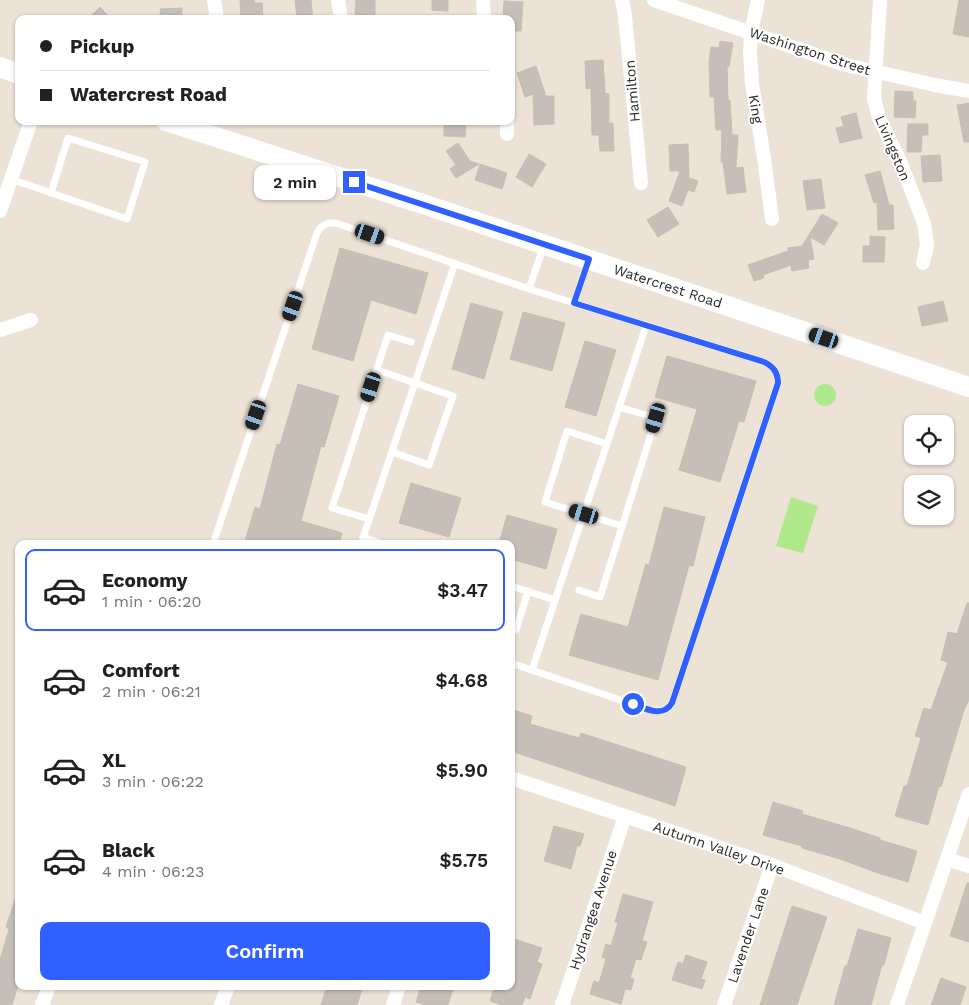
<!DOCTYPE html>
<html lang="en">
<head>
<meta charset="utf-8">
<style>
  :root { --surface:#fff; --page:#f6f6f6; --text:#202124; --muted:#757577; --line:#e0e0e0; --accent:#3060ff }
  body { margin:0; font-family:"Work Sans",sans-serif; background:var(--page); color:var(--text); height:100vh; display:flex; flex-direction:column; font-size:19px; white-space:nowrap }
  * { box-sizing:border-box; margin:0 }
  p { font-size:16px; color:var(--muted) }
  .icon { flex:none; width:28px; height:28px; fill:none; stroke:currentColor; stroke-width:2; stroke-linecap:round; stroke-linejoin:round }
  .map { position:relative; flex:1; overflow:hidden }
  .details { position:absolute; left:15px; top:540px; width:500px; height:450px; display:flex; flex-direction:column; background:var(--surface); border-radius:10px; box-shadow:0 1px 4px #0004 }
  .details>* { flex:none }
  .banner { position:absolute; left:15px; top:15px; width:500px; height:110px; border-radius:10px; box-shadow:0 1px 4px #0004; display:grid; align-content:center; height:110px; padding:0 25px; background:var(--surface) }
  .buttons { position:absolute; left:904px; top:415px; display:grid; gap:10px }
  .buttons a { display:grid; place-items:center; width:50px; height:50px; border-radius:10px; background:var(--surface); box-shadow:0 1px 4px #0004; font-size:25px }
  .end { position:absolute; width:22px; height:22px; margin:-11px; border:6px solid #3060ff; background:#fff; box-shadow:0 0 0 2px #fff }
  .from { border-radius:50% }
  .bubble { position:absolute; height:35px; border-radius:10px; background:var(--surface); box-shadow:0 1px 4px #0004; font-size:16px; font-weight:600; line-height:35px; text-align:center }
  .car { position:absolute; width:15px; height:30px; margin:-15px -8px; border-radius:6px; box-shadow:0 0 4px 1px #0007; background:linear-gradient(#222 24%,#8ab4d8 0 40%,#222 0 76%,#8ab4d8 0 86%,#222 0) }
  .banner b { display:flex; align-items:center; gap:18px; height:48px; font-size:19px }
  .banner b+b { border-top:1px solid var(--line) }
  .banner i { width:12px; height:12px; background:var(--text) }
  ul { padding:9px 0 0; list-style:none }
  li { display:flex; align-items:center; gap:15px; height:82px; margin:0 10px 8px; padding:0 15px; border:2px solid transparent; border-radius:10px }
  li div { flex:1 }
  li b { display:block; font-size:19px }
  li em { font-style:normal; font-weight:600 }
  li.current { border-color:var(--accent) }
  li>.icon { width:45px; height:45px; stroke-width:1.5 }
  .action { display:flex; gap:10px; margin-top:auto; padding:10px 25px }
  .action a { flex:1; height:58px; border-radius:10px; background:var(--accent); color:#fff; font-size:20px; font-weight:600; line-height:58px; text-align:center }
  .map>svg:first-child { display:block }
  .green { fill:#b0e98c }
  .building { fill:#c6bfb7; stroke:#c7beb0 }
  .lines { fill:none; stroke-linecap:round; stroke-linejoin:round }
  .lane { stroke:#fff; stroke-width:7 }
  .street { stroke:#fff; stroke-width:14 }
  .secondary { stroke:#fff; stroke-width:20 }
  .route { stroke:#3060ff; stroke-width:6 }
  .labels { text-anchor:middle; stroke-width:4; stroke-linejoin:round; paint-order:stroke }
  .street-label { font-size:14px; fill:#272727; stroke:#fff }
</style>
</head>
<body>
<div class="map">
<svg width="969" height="1005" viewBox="0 0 969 1005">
  <rect width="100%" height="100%" fill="#ece2d6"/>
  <path class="green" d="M814 395a11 11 0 1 1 22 0a11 11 0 1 1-22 0Z
    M791 497 818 506 803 553 776 546Z"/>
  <path class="building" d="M240 0H254L255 3H262L263 19H241Z
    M295 0H311L313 19H297Z
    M356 0H375V17H355Z
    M432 0H448V11L432 10Z
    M959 0H969V37L953 34Z
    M504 1 523 2 521 31H511V19H503Z
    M100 7 111 19H88Z
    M182 8V19H161L160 9Z
    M720 41 733 43 729 67 727 66 728 100H730L732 135H738L736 168 743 167 746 192 727 194 723 162H721L722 130H716L714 97H710L709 62 711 47 719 48Z
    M603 60 605 93 609 94V123H613L614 151H600L599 135H592L591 88 586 89 585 61Z
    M536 66 546 96H554V124L534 125 533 94 525 97 517 73Z
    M895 91 913 92V101H916L915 118 894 117Z
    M969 103V142H964L957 105Z
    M856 113 862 138 840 143 836 128 844 126 841 117Z
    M444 121H466L465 137 444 136Z
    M908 124H928V135H922L921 152H907Z
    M458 143 470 161 479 164 456 178 450 169 456 165 446 151Z
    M688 144 689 178 698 181 694 192 688 190 682 206 669 201 680 171H670L669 145Z
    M529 154 546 164 532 187 516 177Z
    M940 155 942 181 923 182 921 156Z
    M480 164 507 173 502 189 475 180Z
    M880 171 889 205H893L894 229 878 230 877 202 874 203 865 175Z
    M821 179 825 208 807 210 803 181Z
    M668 207 679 224 658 237 647 220Z
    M822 214 838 223 824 245 810 237 814 259 808 260 809 268 792 271 791 265 763 275 764 278 754 281 748 265 788 251V248L802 246Z
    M870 236 885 237 884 262H863V246H870Z
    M340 248 428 273 416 314 371 300 353 361 312 349Z
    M943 301 948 321 922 326 918 307Z
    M471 303 503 312 484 379 452 369Z
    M523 312 565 323 552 371 510 359Z
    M585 341 616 350 596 416 565 407Z
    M667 356 756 381 744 422 739 421 720 482 679 470 697 409 655 397Z
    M298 384 339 396 324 447 321 446 301 521 342 533 339 544H244L255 507 260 509 277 444 280 445Z
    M411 483 461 498 449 537 399 523Z
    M664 507 705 517 693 566 689 565 658 680 569 655 581 614 628 627 646 564 649 565Z
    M507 515 557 529 546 569 511 559V544H499Z
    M967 603H969V700L964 710 941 787 939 786 928 825 895 816 904 786H907L921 738 915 736 924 708 931 710 948 662 941 660 948 632 957 634Z
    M511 709 532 716 530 724 579 738 581 733 686 767 675 806 511 751Z
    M773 802 803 811 802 814 850 828 880 838V840L917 851 908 882 878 873 840 859 802 848V846L763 835Z
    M554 826 584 834 580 846H577L571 869 544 861Z
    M967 883H969V942L950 936Z
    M17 894H19V982L12 1005H0V960L9 929 6 927Z
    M623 894 653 902 642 941 647 942 641 960 636 959 630 978 634 979 631 990 625 989 621 1004 590 994 594 981 599 983 606 959 602 957 606 944 611 946 618 923 615 922Z
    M792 906 827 917 797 1005H760Z
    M858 929 891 938 884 965H882L871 1005H834L845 966H847Z
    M511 938 542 948 537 962 542 964 530 999 525 997 522 1005H502L490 1001 495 986H511Z
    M686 955 707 962 701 979 705 980 702 989 672 980 678 962 683 964Z
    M941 978 966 987 960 1005H931Z
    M327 986H363L357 1005H321Z
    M421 986H454L448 1005H426L416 1002Z"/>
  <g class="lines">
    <path class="lane" d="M11 179 127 219 145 162 68 138 51 193
      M529 289 544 245
      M574 303 588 261
      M377 370 453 396 429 465 392 452
      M607 444 567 431 545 502 622 526
      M369 519 332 508 388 335 411 342
      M363 537 383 544
      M213 544 317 233C321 225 327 222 336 223L529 289 764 362C773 366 778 373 778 383L672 703C667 712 660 712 650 710L511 663
      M361 544 455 263
      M511 586 555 600
      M579 590 600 597 656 418 619 407
      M511 628 516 630 528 591
      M532 670 646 326"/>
    <path class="street" d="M214 0 217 19
      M338 0 341 19
      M483 0 484 19
      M622 0 625 16 641 183
      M654 0 846 65 935 85 969 91
      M758 0 751 33 750 52 752 83 764 158 772 219
      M880 0 874 99 879 118 900 161 924 223 927 245 923 263
      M507 134V121
      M0 211 31 121
      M0 330 31 320
      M511 778 772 865 925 923
      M947 859 969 866
      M42 1005 49 986
      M221 1005 228 986
      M393 1005 399 986
      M562 1005 625 816
      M724 1005 772 865
      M897 1005 969 794"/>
    <path class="secondary" d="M0 67 19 74
      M166 121 429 206 969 387"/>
  </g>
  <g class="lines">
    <path class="route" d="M354 182 589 259 574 303 764 362C773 366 778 373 778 383L672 703C663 718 646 709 633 704"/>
  </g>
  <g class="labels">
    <g class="street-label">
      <text transform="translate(810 51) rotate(18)" y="5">Washington Street</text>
      <text transform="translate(632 91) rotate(-95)" y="5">Hamilton</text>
      <text transform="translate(756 109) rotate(81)" y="5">King</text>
      <text transform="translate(893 148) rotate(67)" y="5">Livingston</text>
      <text transform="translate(668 286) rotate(18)" y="5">Watercrest Road</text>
      <text transform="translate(719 848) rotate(19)" y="5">Autumn Valley Drive</text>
      <text transform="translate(593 910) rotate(-72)" y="5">Hydrangea Avenue</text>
      <text transform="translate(748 935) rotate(-71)" y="5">Lavender Lane</text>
    </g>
  </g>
</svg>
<div class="buttons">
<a><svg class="icon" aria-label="locate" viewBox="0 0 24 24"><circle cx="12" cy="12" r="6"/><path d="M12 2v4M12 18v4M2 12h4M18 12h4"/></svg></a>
<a><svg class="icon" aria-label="layers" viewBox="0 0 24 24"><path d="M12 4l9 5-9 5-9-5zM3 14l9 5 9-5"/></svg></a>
</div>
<i class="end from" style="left:633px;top:704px"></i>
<i class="end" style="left:354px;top:182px"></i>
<div class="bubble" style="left:254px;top:165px;width:82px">2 min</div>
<i class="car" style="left:370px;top:234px;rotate:109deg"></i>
<i class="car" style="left:293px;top:306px;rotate:199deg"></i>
<i class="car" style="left:824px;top:338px;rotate:289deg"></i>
<i class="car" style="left:371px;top:387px;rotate:198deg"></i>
<i class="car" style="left:256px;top:415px;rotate:199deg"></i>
<i class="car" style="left:656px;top:418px;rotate:197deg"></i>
<i class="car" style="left:584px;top:514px;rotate:287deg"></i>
<div class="banner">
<b><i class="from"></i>Pickup</b>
<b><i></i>Watercrest Road</b>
</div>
<section class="details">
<ul>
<li class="current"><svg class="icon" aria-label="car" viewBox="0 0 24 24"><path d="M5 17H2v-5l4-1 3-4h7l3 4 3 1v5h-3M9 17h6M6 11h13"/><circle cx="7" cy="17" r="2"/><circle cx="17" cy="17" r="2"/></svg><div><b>Economy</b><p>1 min · 06:20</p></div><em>$3.47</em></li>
<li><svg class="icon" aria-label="car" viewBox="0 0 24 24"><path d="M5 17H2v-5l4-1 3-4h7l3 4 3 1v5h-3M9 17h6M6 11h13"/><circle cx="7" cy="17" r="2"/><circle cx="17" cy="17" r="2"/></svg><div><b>Comfort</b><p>2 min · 06:21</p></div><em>$4.68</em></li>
<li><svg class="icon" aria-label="car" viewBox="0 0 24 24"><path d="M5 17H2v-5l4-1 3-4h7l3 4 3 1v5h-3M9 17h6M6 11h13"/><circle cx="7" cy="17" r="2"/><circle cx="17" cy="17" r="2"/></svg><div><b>XL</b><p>3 min · 06:22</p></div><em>$5.90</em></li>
<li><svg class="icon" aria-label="car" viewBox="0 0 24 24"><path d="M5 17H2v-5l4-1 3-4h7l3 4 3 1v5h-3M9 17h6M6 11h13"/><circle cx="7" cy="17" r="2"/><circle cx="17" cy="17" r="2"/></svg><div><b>Black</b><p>4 min · 06:23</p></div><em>$5.75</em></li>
</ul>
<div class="action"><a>Confirm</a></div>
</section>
</div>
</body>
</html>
